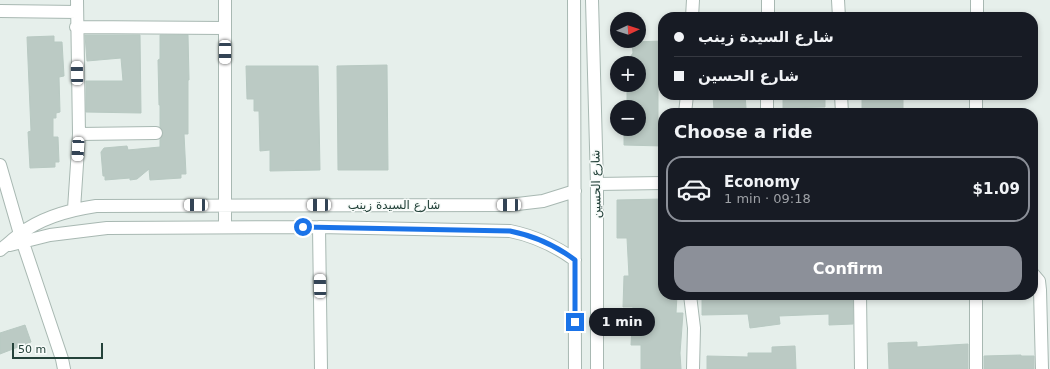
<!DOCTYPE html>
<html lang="en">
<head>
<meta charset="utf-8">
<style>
  :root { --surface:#171b24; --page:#20242c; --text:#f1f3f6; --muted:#9ea1a6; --line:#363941; --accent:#8c9099 }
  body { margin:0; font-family:"DejaVu Sans","Noto Naskh Arabic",sans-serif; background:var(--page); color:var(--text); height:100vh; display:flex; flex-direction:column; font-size:15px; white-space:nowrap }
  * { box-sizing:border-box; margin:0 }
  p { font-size:13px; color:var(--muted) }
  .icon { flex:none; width:22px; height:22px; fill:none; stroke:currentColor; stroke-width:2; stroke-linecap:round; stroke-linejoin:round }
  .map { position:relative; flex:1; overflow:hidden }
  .sheet { position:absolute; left:658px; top:108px; width:380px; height:192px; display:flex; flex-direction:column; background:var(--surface); border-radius:16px; box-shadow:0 2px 6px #0003 }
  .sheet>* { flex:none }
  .top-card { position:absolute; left:658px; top:12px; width:380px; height:88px; border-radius:16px; box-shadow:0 2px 6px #0003; display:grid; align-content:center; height:88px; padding:0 16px; background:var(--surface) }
  .needle { width:26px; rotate:86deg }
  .tools { position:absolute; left:610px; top:12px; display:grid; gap:8px }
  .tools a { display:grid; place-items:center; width:36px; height:36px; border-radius:50%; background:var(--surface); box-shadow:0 2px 6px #0003; font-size:20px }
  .scale { position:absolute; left:12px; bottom:10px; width:91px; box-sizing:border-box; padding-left:4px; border:2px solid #24423a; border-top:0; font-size:11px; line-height:14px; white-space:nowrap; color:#24423a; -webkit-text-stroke:3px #f7fbf9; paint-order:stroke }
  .end { position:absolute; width:18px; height:18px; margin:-9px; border:5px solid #1a73e8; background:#fff; box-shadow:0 0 0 2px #fff }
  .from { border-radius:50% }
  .bubble { position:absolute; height:28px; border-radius:14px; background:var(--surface); box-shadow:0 2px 6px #0003; font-size:13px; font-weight:700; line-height:28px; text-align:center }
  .car { position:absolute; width:12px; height:24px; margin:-12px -6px; border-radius:5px; box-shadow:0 0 3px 1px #0007; background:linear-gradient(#fff 24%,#345 0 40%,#fff 0 76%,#345 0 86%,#fff 0) }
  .top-card b { display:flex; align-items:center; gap:14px; height:38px; font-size:15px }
  .top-card b+b { border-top:1px solid var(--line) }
  .top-card i { width:10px; height:10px; background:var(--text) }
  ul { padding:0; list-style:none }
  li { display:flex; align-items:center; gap:12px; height:66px; margin:0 8px 6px; padding:0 8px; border:2px solid transparent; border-radius:16px }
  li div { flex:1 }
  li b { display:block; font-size:15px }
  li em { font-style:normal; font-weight:700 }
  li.selected { border-color:var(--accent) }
  li>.icon { width:36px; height:36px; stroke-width:1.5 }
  h2 { padding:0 16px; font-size:18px; line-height:48px }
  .action { display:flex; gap:8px; margin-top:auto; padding:8px 16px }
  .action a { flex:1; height:46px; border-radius:16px; background:var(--accent); color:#fff; font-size:16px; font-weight:700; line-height:46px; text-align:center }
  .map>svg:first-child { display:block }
  .building { fill:#bbcac4; stroke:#b8c9c2 }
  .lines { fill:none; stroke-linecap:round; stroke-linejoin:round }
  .minor-casing { stroke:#a8b8b2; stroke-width:14 }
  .minor { stroke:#fff; stroke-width:12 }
  .route { stroke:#1a73e8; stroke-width:5 }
  .labels { text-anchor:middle; stroke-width:3; stroke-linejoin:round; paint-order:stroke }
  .street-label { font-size:12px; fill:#24423a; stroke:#f7fbf9 }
</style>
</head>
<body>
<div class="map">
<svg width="1050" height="369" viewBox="0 0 1050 369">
  <rect width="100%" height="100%" fill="#e6efeb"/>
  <path class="building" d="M85 35H140L141 113 86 112V81H123L121 58 87 61Z
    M160 35H188L189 80H188V134H184L186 174H181V178L150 180 149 169 137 179 130 180V178L105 180V176H103L101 152 104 148 127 146 128 150 160 147V139L163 133 160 127V105H159L158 60 160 59Z
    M54 36V42H62L64 76 59 77 60 112 56 113V118H53V137H58L59 162H55V167L30 168 28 132 31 131 27 37Z
    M663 41V68H658V120H663V146L624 145V129H639V107H627V85H639V63H626L633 53 632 42Z
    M387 65 388 170H338L337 66Z
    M246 66H318L320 170 270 171V150L260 151 259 111H254V99H247Z
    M713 95H745L746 108 714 110Z
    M783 95H825V107L783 108Z
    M862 95H903V111L862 110Z
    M663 199V295H677L676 313H683L680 353 681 369H641V345H631L633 307H623L624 276H629L627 238H617V200Z
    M702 295H736V297L749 295H853V324L829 325V314L779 316 780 324 750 328 748 314 702 315Z
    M25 325 31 342 0 354V333Z
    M917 342V347L968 344V369H889L888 343Z
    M795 346 796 369H707V356L748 357V353H772V347Z
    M1021 355V356H1034V369H984V356Z"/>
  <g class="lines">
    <g class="minor-casing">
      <path id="minor" d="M574 0 575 369
        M592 0 597 184V369
        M838 0 839 17
        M0 11 77 12
        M692 17 693 0
        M768 17V0
        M977 17V0
        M76 27 225 28
        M841 95 842 113
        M685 113 687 95
        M767 113V95
        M976 113V95
        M79 134 156 133
        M0 165 20 234 62 359 64 369
        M597 184 663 183
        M74 209 79 134 77 0
        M225 227V0
        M319 227 321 369
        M10 245 50 235 107 228 319 227 510 231C535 236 554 245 575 260
        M0 250C7 245 13 239 20 234 42 217 69 210 96 206L509 205 543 201 575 191
        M1033 274 1039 281 1040 290 1042 369
        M690 295 694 328 693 369
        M860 295 861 369
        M976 369V295"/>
    </g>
    <use href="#minor" class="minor"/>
  </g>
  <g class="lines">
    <path class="route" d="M303 227 510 231C535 236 555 245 575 260V322"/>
  </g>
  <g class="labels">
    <g class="street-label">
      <text transform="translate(596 184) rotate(-91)" y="4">شارع الحسين</text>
      <text x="394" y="209">شارع السيدة زينب</text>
    </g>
  </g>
</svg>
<div class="tools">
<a><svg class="needle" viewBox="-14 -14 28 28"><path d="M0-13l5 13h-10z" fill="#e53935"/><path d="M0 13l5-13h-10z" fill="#9ea1a6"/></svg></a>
<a>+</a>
<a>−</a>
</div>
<div class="scale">50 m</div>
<i class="end from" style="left:303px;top:227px"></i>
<i class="end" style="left:575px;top:322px"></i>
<div class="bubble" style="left:589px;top:308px;width:66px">1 min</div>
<i class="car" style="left:225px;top:52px;rotate:180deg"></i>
<i class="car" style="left:77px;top:73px;rotate:359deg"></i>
<i class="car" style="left:78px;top:149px;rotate:183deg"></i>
<i class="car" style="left:196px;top:205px;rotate:270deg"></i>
<i class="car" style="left:319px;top:205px;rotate:270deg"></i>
<i class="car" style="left:509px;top:205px;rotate:270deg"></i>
<i class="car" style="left:320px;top:286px;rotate:359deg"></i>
<div class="top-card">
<b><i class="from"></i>شارع السيدة زينب</b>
<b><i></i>شارع الحسين</b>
</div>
<section class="sheet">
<h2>Choose a ride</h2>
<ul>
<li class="selected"><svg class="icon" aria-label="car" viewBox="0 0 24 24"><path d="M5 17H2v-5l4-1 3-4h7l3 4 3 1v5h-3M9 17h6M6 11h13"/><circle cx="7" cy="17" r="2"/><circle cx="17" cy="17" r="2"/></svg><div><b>Economy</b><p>1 min · 09:18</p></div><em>$1.09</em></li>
</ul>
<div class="action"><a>Confirm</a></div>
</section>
</div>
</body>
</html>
